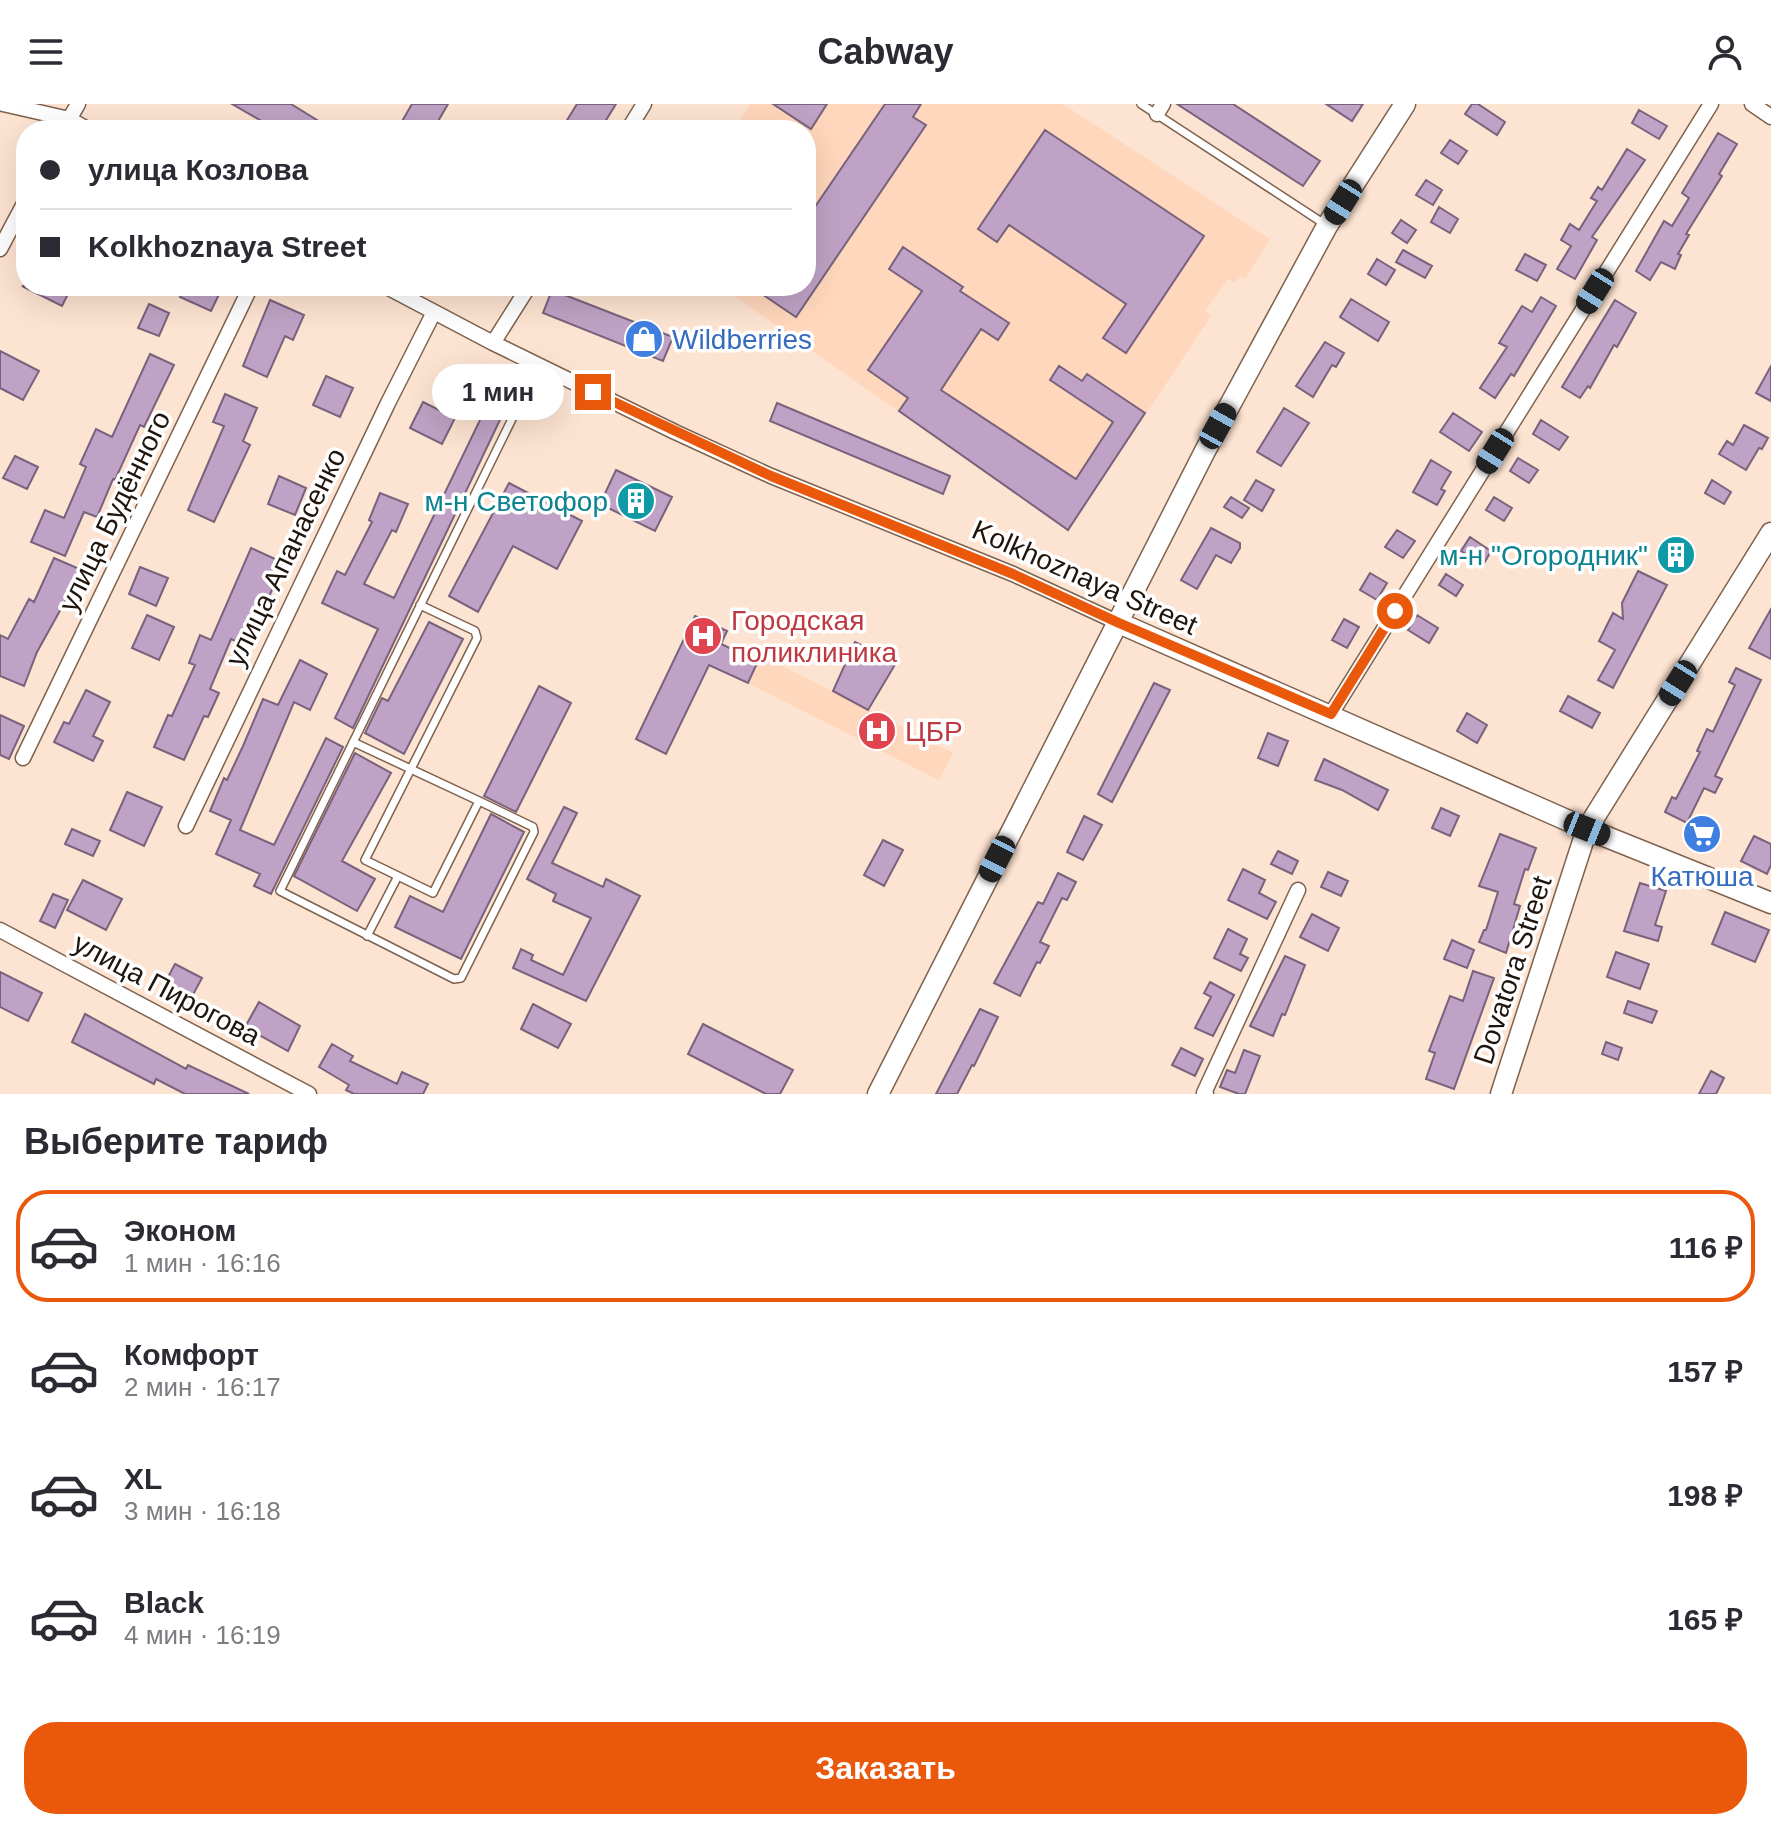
<!DOCTYPE html>
<html lang="ru">
<head>
<meta charset="utf-8">
<style>
  :root { --surface:#fff; --page:#f7f7f7; --text:#2b2b33; --muted:#7c7c81; --line:#e1e1e2; --accent:#ea580c }
  body { margin:0; font-family:Arial,sans-serif; background:var(--page); color:var(--text); height:100vh; display:flex; flex-direction:column; font-size:30px; white-space:nowrap }
  * { box-sizing:border-box; margin:0 }
  p { font-size:26px; color:var(--muted) }
  .icon { flex:none; width:44px; height:44px; fill:none; stroke:currentColor; stroke-width:2; stroke-linecap:round; stroke-linejoin:round }
  .map { position:relative; height:990px; overflow:hidden }
  .panel { display:flex; flex-direction:column; background:var(--surface); flex:1 }
  .panel>* { flex:none }
  .top-card { position:absolute; left:16px; top:16px; width:800px; height:176px; border-radius:32px; box-shadow:0 8px 32px #0002; display:grid; align-content:center; height:176px; padding:0 24px; background:var(--surface) }
  .end { position:absolute; width:36px; height:36px; margin:-18px; border:10px solid #ea580c; background:#fff; box-shadow:0 0 0 4px #fff }
  .from { border-radius:50% }
  .bubble { position:absolute; height:56px; border-radius:28px; background:var(--surface); box-shadow:0 8px 32px #0002; font-size:26px; font-weight:700; line-height:56px; text-align:center }
  .car { position:absolute; width:24px; height:48px; margin:-24px -12px; border-radius:10px; box-shadow:0 0 6px 2px #0007; background:linear-gradient(#222 24%,#8ab4d8 0 40%,#222 0 76%,#8ab4d8 0 86%,#222 0) }
  .top-card b { display:flex; align-items:center; gap:28px; height:76px; font-size:30px }
  .top-card b+b { border-top:2px solid var(--line) }
  .top-card i { width:20px; height:20px; background:var(--text) }
  ul { padding:0; list-style:none }
  li { display:flex; align-items:center; gap:24px; height:112px; margin:0 16px 12px; padding:0 8px; border:4px solid transparent; border-radius:32px }
  li div { flex:1 }
  li b { display:block; font-size:30px }
  li em { font-style:normal; font-weight:700 }
  li.selected { border-color:var(--accent) }
  li>.icon { width:72px; height:72px; stroke-width:1.5 }
  h2 { padding:0 24px; font-size:36px; line-height:96px }
  .cta { display:flex; gap:16px; margin-top:auto; padding:16px 24px }
  .cta a { flex:1; height:92px; border-radius:32px; background:var(--accent); color:#fff; font-size:32px; font-weight:700; line-height:92px; text-align:center }
  header { display:flex; justify-content:space-between; align-items:center; height:104px; padding:0 24px; background:var(--surface); font-size:36px; font-weight:700 }
  .map>svg:first-child { display:block }
  .built { fill:#ffd7bc }
  .building { fill:#bfa2c5; stroke:#78627c; stroke-width:2 }
  .lines { fill:none; stroke-linecap:round; stroke-linejoin:round }
  .lane-casing { stroke:#7e624e; stroke-width:10 }
  .street-casing { stroke:#7e624e; stroke-width:17 }
  .secondary-casing { stroke:#7e624e; stroke-width:23 }
  .lane { stroke:#fff; stroke-width:7 }
  .street { stroke:#fff; stroke-width:14 }
  .secondary { stroke:#fff; stroke-width:20 }
  .route { stroke:#ea580c; stroke-width:10 }
  .labels { text-anchor:middle; stroke-width:7; stroke-linejoin:round; paint-order:stroke }
  .shop-label { font-size:28px; fill:#366cbe; stroke:#fff; text-anchor:start }
  .culture-label { font-size:28px; fill:#0d838f; stroke:#fff; text-anchor:end }
  .street-label { font-size:28px; fill:#20150d; stroke:#fff }
  .health-label { font-size:28px; fill:#be3a42; stroke:#fff; text-anchor:start }
</style>
</head>
<body>
<header><svg class="icon" aria-label="menu" viewBox="0 0 24 24"><path d="M4 6h16M4 12h16M4 18h16"/></svg>Cabway<svg class="icon" aria-label="person" viewBox="0 0 24 24"><circle cx="12" cy="8" r="4"/><path d="M4 21q1-7 8-7t8 7"/></svg></header>
<div class="map">
<svg width="1771" height="990" viewBox="0 0 1771 990">
  <rect width="100%" height="100%" fill="#fde3d1"/>
  <path class="built" d="M750 0H1063L1270 135 1245 175 1240 173 1235 179 1228 175 1205 207 1211 212 1068 427 720 182H806V26H733Z
    M761 551 953 649 939 676 748 579Z"/>
  <path class="building" d="M232 0H291L333 26H277Z
    M412 0H448L433 26H397Z
    M577 0H616L600 26H561Z
    M773 0H827L811 25Z
    M885 0H921L913 13 926 21 796 213 750 182H806V116Z
    M1177 0H1233L1320 57 1303 82Z
    M1326 0H1363L1352 17Z
    M1472 0H1478L1505 18 1497 31 1465 10Z
    M1639 6 1667 22 1659 35 1632 19Z
    M1045 26 1204 132 1126 249 1103 234 1126 200 1009 121 997 138 978 125Z
    M1718 29 1737 40 1719 70 1722 72 1686 130 1689 131 1678 150 1681 151 1675 165 1661 158 1650 176 1636 167 1664 117 1672 122 1689 94 1682 89Z
    M1450 36 1467 47 1458 60 1441 49Z
    M1627 45 1645 56 1592 133 1597 136 1575 175 1557 165 1571 142 1561 136 1570 120 1579 126 1597 97 1591 94 1598 83 1602 86Z
    M1426 76 1442 86 1433 101 1416 91Z
    M1439 103 1458 115 1450 129 1431 118Z
    M1401 116 1416 126 1407 139 1392 129Z
    M903 143 963 183 960 187 1009 219 998 236 981 225 941 286 1076 375 1113 318 1050 276 1059 262 1082 277 1087 270 1145 309 1068 426 899 307 908 294 868 266 922 187 889 165Z
    M1403 146 1432 162 1425 174 1396 158Z
    M1525 150 1546 161 1537 177 1516 166Z
    M1377 155 1395 166 1386 181 1368 170Z
    M22 182H72L62 202Z
    M185 182H223L211 207 180 193Z
    M552 186 673 233 663 257 543 209Z
    M1541 193 1556 202 1514 272 1511 270 1495 294 1480 284 1507 243 1499 239 1522 202 1532 208Z
    M1351 195 1389 218 1378 237 1340 213Z
    M270 196 304 211 293 236 285 232 267 273 243 262Z
    M1615 196 1636 209 1617 243 1614 241 1590 284 1588 282 1580 294 1562 283Z
    M149 200 169 209 159 232 138 224Z
    M1325 238 1344 249 1336 263 1332 261 1313 293 1296 282Z
    M0 247 39 267 23 296 0 284Z
    M150 250 174 261 144 323 140 321 115 376 113 375 97 413 84 408 65 452 31 438 45 406 64 414 86 363 80 360 96 325 112 333Z
    M1771 262V297L1756 289Z
    M326 272 353 284 340 313 313 301Z
    M494 287 510 295 353 624 335 614 378 525 322 499 337 467 345 471 372 418 369 416 380 389 408 400 396 428 392 426 364 480 394 494Z
    M225 290 257 304 243 337 250 341 214 418 188 406 224 322 213 318Z
    M423 298 455 314 442 340 410 324Z
    M777 299 950 372 943 390 770 317Z
    M1284 304 1309 319 1281 362 1257 348Z
    M1453 309 1482 328 1469 347 1440 328Z
    M1541 316 1568 333 1559 346 1533 330Z
    M1744 321 1768 334 1762 345 1759 344 1746 366 1719 350 1727 337 1733 341Z
    M15 352 38 363 27 385 3 374Z
    M1518 354 1538 366 1529 379 1510 367Z
    M1431 356 1451 368 1441 385 1445 387 1437 401 1413 388Z
    M616 366 672 393 655 427 600 400Z
    M279 372 306 384 295 411 268 400Z
    M1256 376 1274 386 1262 407 1244 396Z
    M1712 376 1731 388 1724 400 1705 389Z
    M509 379 582 417 557 465 513 442 478 508 449 492Z
    M1231 393 1249 404 1242 414 1224 403Z
    M1494 393 1512 404 1504 417 1486 406Z
    M1211 424 1240 439V444L1231 459 1216 451 1197 485 1181 476Z
    M1397 426 1415 437 1403 454 1385 443Z
    M1470 433 1491 447 1483 461 1461 447Z
    M1668 439 1691 451 1683 464 1661 452Z
    M251 444 284 459 247 542 231 535 210 585 219 589 208 613 204 612 184 656 154 643 168 611 172 612 195 561 189 559 200 531 211 536Z
    M54 454 84 467 71 496 67 494 37 548 24 582 0 572V531L8 535 29 495 34 498Z
    M140 463 168 474 156 502 129 490Z
    M1638 467 1667 481 1613 584 1598 576 1615 546 1599 537 1613 509 1623 515 1622 499Z
    M1370 469 1387 479 1377 496 1360 486Z
    M1446 470 1463 481 1456 492 1439 481Z
    M1771 505V555L1749 544Z
    M147 511 174 523 159 556 132 544Z
    M1417 511 1438 524 1429 539 1408 526Z
    M695 512 727 527 721 540 758 557 748 579 709 561 666 650 636 635Z
    M1344 515 1359 523 1347 544 1332 536Z
    M429 518 463 535 404 650 365 629 382 594 388 597Z
    M855 538 896 559 868 606 833 587Z
    M300 556 327 570 310 606 294 598 240 726 274 741 326 634 343 643 271 790 254 782 260 770 216 750 231 716 210 707 224 674 227 676 243 642 263 595 278 601Z
    M1736 564 1761 576 1715 672 1722 675 1715 689 1704 684 1687 719 1665 708 1672 693 1676 695 1700 648 1697 647 1707 625 1713 628 1735 581 1729 578Z
    M1154 579 1170 586 1112 698 1098 690Z
    M539 582 571 599 516 708 484 692Z
    M86 586 110 598 93 632 103 637 93 657 54 638 64 618 69 620Z
    M1568 592 1600 609 1592 624 1560 607Z
    M1467 609 1487 621 1477 639 1457 627Z
    M0 611 24 622 9 655 0 651Z
    M1268 629 1288 637 1278 662 1258 654Z
    M355 649 391 669 342 757 375 775 357 807 294 772Z
    M1324 655 1388 686 1378 706 1342 686 1315 676Z
    M127 688 162 703 144 742 110 726Z
    M564 703 577 709 552 759 603 783 606 775 640 792 586 897 513 864 521 845 533 851 531 856 563 871 591 814 553 797 556 790 527 775Z
    M1441 704 1459 712 1450 732 1432 724Z
    M491 710 524 728 461 855 395 823 410 792 443 808Z
    M1084 712 1102 721 1083 756 1067 748Z
    M1698 720 1719 727 1711 742 1695 734Z
    M72 725 100 737 93 752 65 740Z
    M1500 730 1536 744 1528 766 1525 765 1514 800 1520 802 1506 849 1479 838 1484 826H1486L1498 788 1479 782Z
    M1754 732 1771 740V761L1767 770 1741 757Z
    M883 736 903 746 884 782 864 771Z
    M1278 747 1298 757 1292 770 1271 760Z
    M1243 765 1265 776 1259 789 1276 798 1267 815 1228 796Z
    M1328 768 1348 777 1341 792 1321 783Z
    M1058 769 1076 778 1067 796 1062 794 1040 838 1049 842 1040 859 1037 858 1020 892 994 879 1038 798 1043 800Z
    M83 776 122 795 106 826 67 806Z
    M1640 779 1666 787 1655 821 1662 823 1658 837 1624 827Z
    M53 790 68 796 55 824 40 817Z
    M1725 808 1769 826 1755 858 1712 840Z
    M1312 810 1339 824 1328 847 1300 833Z
    M1228 825 1247 835 1240 850 1248 854 1241 867 1214 854Z
    M1452 836 1474 846 1467 864 1444 855Z
    M1616 848 1649 860 1640 885 1607 873Z
    M1285 852 1305 861 1285 911 1282 910 1273 932 1250 922Z
    M175 860 202 874 188 900 161 886Z
    M1473 867 1494 874 1454 985 1426 975 1435 949 1429 947 1450 892 1463 897Z
    M0 868 42 889 28 917 0 903Z
    M1210 878 1234 891 1213 932 1195 924 1211 893 1204 889Z
    M1628 897 1657 907 1652 919 1624 909Z
    M259 898 300 922 288 947 245 923Z
    M533 900 571 920 558 944 521 925Z
    M980 905 998 913 974 962 972 961 957 990H936Z
    M85 910 186 965 188 961 249 990H185L156 975 154 980 72 938Z
    M703 920 793 966 780 990H766L688 950Z
    M1606 938 1622 944 1618 956 1602 950Z
    M332 940 353 952 350 957 397 980 402 968 428 980 423 990H354L346 986 349 981 319 963Z
    M1181 944 1203 955 1195 972 1172 961Z
    M1244 946 1260 952 1245 990H1239L1220 983 1227 966 1235 969Z
    M1711 967 1724 974 1716 990H1699Z"/>
  <g class="lines">
    <g class="lane-casing">
      <path id="lane" d="M1141 0 1326 121
        M420 501 475 527 477 534 365 756 433 789 479 697 533 723 534 728 461 874 454 875 280 787 538 262
        M353 638 479 697
        M367 832 398 772"/>
    </g>
    <g class="street-casing">
      <path id="street" d="M3 0 69 15 89 26
        M1752 0 1771 13
        M1157 10 1163 0
        M63 26 78 0
        M628 26 644 0
        M0 145 26 96
        M385 182 493 239 675 328 771 372 1013 470 1119 519
        M493 239 529 182
        M1331 610 1711 0
        M23 654 251 182
        M186 722 388 299 434 208
        M0 826 309 990
        M1206 990 1204 989 1298 786"/>
    </g>
    <g class="secondary-casing">
      <path id="secondary" d="M1119 519 1587 725 1771 799
        M878 990 1205 347 1327 122 1405 0
        M1501 990 1587 725 1771 429"/>
    </g>
    <use href="#lane" class="lane"/>
    <use href="#street" class="street"/>
    <use href="#secondary" class="secondary"/>
  </g>
  <g class="lines">
    <path class="route" d="M593 288 771 372 1013 470 1119 519 1331 610 1395 507"/>
  </g>
  <defs>
    <g id="shop-disc" transform="scale(2)"><circle r="9.5" fill="#3f7fe0" stroke="#fff"/><path d="M-5-2.5h2.3a2.7 3.5 0 0 1 5.4 0H5L5.5 6h-11ZM-1.5-2.5h3a1.5 2.3 0 0 0-3 0Z" fill="#fff"/></g>
    <g id="building-disc" transform="scale(2)"><circle r="9.5" fill="#0f9aa8" stroke="#fff"/><path d="M-4-6H4V6H1V3H-1V6H-4ZM-2.5-4.3h1.7v1.8h-1.7ZM.8-4.3h1.7v1.8H.8ZM-2.5-1h1.7V.8h-1.7ZM.8-1h1.7V.8H.8Z" fill="#fff"/></g>
    <g id="hospital-disc" transform="scale(2)"><circle r="9.5" fill="#e0444e" stroke="#fff"/><path d="M-5-5h3v3.5h4V-5h3V5h-3V1.5h-4V5h-3Z" fill="#fff"/></g>
    <g id="supermarket-disc" transform="scale(2)"><circle r="9.5" fill="#3f7fe0" stroke="#fff"/><path d="M-6-5.5h2.5l.6 2H6L4.5 2H-2.5L-4.4-4H-6ZM-1.5 3.2a1.3 1.3 0 1 0 .1 0ZM3 3.2a1.3 1.3 0 1 0 .1 0Z" fill="#fff"/></g>
  </defs>
  <g fill-rule="evenodd">
    <use href="#shop-disc" x="644" y="235"/>
    <use href="#building-disc" x="636" y="397"/>
    <use href="#building-disc" x="1676" y="451"/>
    <use href="#hospital-disc" x="703" y="532"/>
    <use href="#hospital-disc" x="877" y="627"/>
    <use href="#supermarket-disc" x="1702" y="730"/>
  </g>
  <g class="labels">
    <g class="shop-label">
      <text x="672" y="245">Wildberries</text>
      <text x="1702" y="782" text-anchor="middle">Катюша</text>
    </g>
    <g class="culture-label">
      <text x="608" y="407">м-н Светофор</text>
      <text x="1648" y="461">м-н "Огородник"</text>
    </g>
    <g class="street-label">
      <text transform="translate(114 407) rotate(-64)" y="10">улица Будённого</text>
      <text transform="translate(285 453) rotate(-64)" y="10">улица Апанасенко</text>
      <text transform="translate(1085 473) rotate(24)" y="10">Kolkhoznaya Street</text>
      <text transform="translate(1512 866) rotate(-72)" y="10">Dovatora Street</text>
      <text transform="translate(167 885) rotate(28)" y="10">улица Пирогова</text>
    </g>
    <g class="health-label">
      <text x="731" y="526">Городская<tspan x="731" dy="32">поликлиника</tspan></text>
      <text x="905" y="637">ЦБР</text>
    </g>
  </g>
</svg>
<i class="end from" style="left:1395px;top:507px"></i>
<i class="end" style="left:593px;top:288px"></i>
<div class="bubble" style="left:432px;top:260px;width:132px">1 мин</div>
<i class="car" style="left:1343px;top:98px;rotate:212deg"></i>
<i class="car" style="left:1595px;top:187px;rotate:212deg"></i>
<i class="car" style="left:1218px;top:322px;rotate:29deg"></i>
<i class="car" style="left:1495px;top:347px;rotate:212deg"></i>
<i class="car" style="left:1678px;top:579px;rotate:212deg"></i>
<i class="car" style="left:1587px;top:725px;rotate:112deg"></i>
<i class="car" style="left:997px;top:755px;rotate:207deg"></i>
<div class="top-card">
<b><i class="from"></i>улица Козлова</b>
<b><i></i>Kolkhoznaya Street</b>
</div>
</div>
<section class="panel">
<h2>Выберите тариф</h2>
<ul>
<li class="selected"><svg class="icon" aria-label="car" viewBox="0 0 24 24"><path d="M5 17H2v-5l4-1 3-4h7l3 4 3 1v5h-3M9 17h6M6 11h13"/><circle cx="7" cy="17" r="2"/><circle cx="17" cy="17" r="2"/></svg><div><b>Эконом</b><p>1 мин · 16:16</p></div><em>116 ₽</em></li>
<li><svg class="icon" aria-label="car" viewBox="0 0 24 24"><path d="M5 17H2v-5l4-1 3-4h7l3 4 3 1v5h-3M9 17h6M6 11h13"/><circle cx="7" cy="17" r="2"/><circle cx="17" cy="17" r="2"/></svg><div><b>Комфорт</b><p>2 мин · 16:17</p></div><em>157 ₽</em></li>
<li><svg class="icon" aria-label="car" viewBox="0 0 24 24"><path d="M5 17H2v-5l4-1 3-4h7l3 4 3 1v5h-3M9 17h6M6 11h13"/><circle cx="7" cy="17" r="2"/><circle cx="17" cy="17" r="2"/></svg><div><b>XL</b><p>3 мин · 16:18</p></div><em>198 ₽</em></li>
<li><svg class="icon" aria-label="car" viewBox="0 0 24 24"><path d="M5 17H2v-5l4-1 3-4h7l3 4 3 1v5h-3M9 17h6M6 11h13"/><circle cx="7" cy="17" r="2"/><circle cx="17" cy="17" r="2"/></svg><div><b>Black</b><p>4 мин · 16:19</p></div><em>165 ₽</em></li>
</ul>
<div class="cta"><a>Заказать</a></div>
</section>
</body>
</html>
